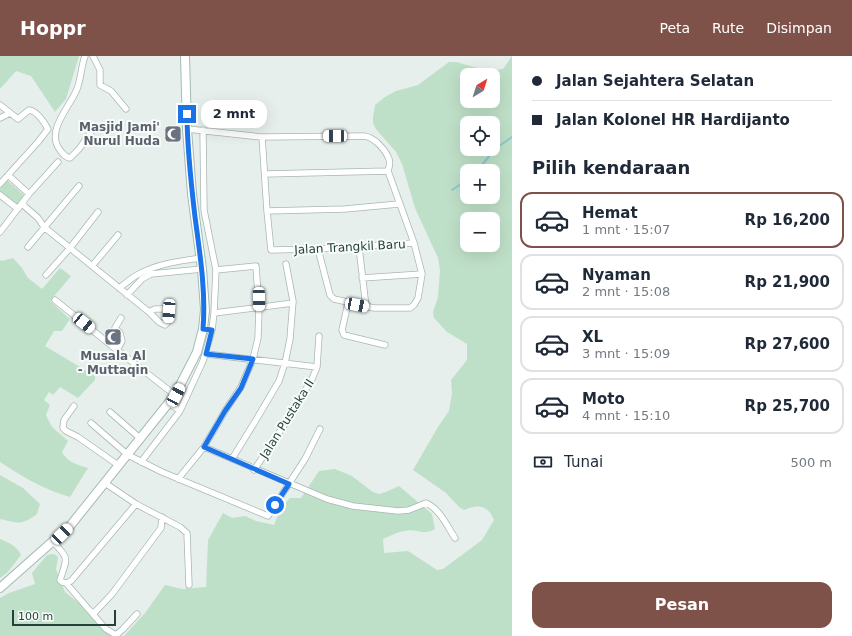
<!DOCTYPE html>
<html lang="id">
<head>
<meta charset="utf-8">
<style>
  :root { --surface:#fff; --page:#f2f2f3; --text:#1f2937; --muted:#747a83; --line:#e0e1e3; --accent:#7f5249 }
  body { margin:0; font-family:"DejaVu Sans",sans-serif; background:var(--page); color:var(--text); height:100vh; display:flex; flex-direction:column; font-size:15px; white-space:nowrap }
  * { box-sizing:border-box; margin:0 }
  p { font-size:13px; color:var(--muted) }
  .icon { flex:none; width:22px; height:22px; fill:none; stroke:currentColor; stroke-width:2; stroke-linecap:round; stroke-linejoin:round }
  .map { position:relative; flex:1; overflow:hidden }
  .drawer { display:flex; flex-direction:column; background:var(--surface); width:340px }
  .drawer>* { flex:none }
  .hud { display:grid; align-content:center; height:88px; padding:0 20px; background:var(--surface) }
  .needle { width:26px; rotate:38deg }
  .controls { position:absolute; left:460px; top:12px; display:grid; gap:8px }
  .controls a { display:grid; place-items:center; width:40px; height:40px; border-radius:8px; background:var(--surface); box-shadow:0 4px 16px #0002; font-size:20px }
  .scale { position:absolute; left:12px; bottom:10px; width:104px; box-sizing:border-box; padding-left:4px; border:2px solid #24423a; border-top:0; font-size:11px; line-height:14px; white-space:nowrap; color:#24423a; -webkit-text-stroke:3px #f7fbf9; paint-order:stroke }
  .end { position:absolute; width:18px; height:18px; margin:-9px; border:5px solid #1a73e8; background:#fff; box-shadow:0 0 0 2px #fff }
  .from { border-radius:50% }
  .bubble { position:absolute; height:28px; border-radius:12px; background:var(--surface); box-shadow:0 4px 16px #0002; font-size:13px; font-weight:700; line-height:28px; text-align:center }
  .car { position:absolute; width:12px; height:24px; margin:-12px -6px; border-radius:5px; box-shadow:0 0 3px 1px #0007; background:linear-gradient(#fff 24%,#345 0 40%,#fff 0 76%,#345 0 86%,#fff 0) }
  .hud b { display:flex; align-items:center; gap:14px; height:38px; font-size:15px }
  .hud b+b { border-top:1px solid var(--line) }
  .hud i { width:10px; height:10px; background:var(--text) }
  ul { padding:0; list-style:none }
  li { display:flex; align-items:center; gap:12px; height:56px; margin:0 8px 6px; padding:0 12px; border:2px solid var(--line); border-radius:12px }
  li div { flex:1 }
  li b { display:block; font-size:15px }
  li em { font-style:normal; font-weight:700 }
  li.on { border-color:var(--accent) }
  li>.icon { width:36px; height:36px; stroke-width:1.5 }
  h2 { padding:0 20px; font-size:18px; line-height:48px }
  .pay { display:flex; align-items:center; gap:10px; height:44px; padding:0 20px; font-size:15px }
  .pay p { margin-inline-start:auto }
  .action { display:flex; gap:8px; margin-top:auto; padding:8px 20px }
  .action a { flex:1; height:46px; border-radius:12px; background:var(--accent); color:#fff; font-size:16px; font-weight:700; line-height:46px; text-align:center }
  header { display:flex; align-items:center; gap:24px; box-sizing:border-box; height:56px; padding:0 20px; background:var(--accent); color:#fff }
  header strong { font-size:19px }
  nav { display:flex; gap:22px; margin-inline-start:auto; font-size:14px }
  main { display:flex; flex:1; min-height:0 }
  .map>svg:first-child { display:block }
  .green { fill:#bfe0c8; fill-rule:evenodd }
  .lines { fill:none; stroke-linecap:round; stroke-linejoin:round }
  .stream { stroke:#8ec9d4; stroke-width:2 }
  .street-casing { stroke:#a8b8b2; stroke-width:7 }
  .secondary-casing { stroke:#a4bbb3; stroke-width:10 }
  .street { stroke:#fff; stroke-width:5.5 }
  .secondary { stroke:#fff; stroke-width:8 }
  .route { stroke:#1a73e8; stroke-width:5 }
  .labels { text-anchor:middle; stroke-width:4; stroke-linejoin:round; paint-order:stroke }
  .worship-label { font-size:12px; font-weight:bold; fill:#5b616d; stroke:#f7fbf9; text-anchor:end }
  .street-label { font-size:12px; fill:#24423a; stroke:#f7fbf9 }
</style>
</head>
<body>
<header>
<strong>Hoppr</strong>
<nav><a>Peta</a><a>Rute</a><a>Disimpan</a></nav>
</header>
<main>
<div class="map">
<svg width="512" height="580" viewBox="0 0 512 580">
  <rect width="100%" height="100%" fill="#e6efeb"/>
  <path class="green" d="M0 0H79L66 43 55 56 31 20 16 15 0 33Z
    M512 0V580H124L145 557 165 529 182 533 206 531 208 484 223 457 232 462 245 460 256 465 274 469 281 451 290 442H301L319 415 335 413 352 420 373 436 379 438 386 436 399 430 432 458 435 473C423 480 416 472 404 475 397 476 390 480 383 483L384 497 408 495 437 514 443 513 482 484 494 464C488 449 478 448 464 454L459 451 446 437 413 414 438 371 449 355 452 337 451 324 467 304V288L447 276 434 262 433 256 438 241 440 214 438 202 415 152 402 108 396 96 376 73 373 67V61L375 49 385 41 396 35 418 29 449 6H456L488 15 503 13ZM467 19H493V45H467ZM467 67H493V93H467ZM467 115H493V141H467ZM467 163H493V189H467Z
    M7 124 25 140 17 149 0 135V133Z
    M13 202 22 212 28 222 42 233 60 212 71 220 50 245 70 263 62 275H54L45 290 95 320V324L78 342 60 331 53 339 49 336 44 344 50 349 46 359 52 371 68 385 62 396C67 406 78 409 88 412L70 441C44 434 22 420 0 406V204L2 205Z
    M0 419 23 432 40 448 37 458C22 469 19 468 1 463L0 464Z
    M0 483C8 486 18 491 21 499L8 516 0 522Z
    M54 498 58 501 56 513 65 536 94 559 114 580H0V542L9 537 35 528 32 517 47 499Z"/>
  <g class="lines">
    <path class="stream" d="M477 115 495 93 512 81
      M452 134 467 124"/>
    <g class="street-casing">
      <path id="street" d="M85 0C81 11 81 23 77 33 70 51 45 75 60 94 63 98 65 101 70 102L79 93 95 70
        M93 0 100 14V29L111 35 126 53
        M0 49 18 63 29 54C37 55 44 66 48 73L38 86 0 128
        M0 62 10 57
        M187 73 262 81 364 80C374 81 385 93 389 103 390 106 389 112 388 115L414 187 422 218 418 242 414 249 410 252H374L334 243 330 239 318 193
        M262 81 267 155 271 194 318 193 414 187
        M265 118 388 115
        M8 119 29 138
        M0 139 18 153
        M22 148 38 162 44 171 149 256 159 266 165 269 168 266 169 255 168 253H155L149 256
        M267 155 345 153 399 148
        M0 176 29 138 58 106
        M28 191 79 130
        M359 191 366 251
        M92 210 118 179
        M46 219 70 192 98 156
        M362 222 422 218
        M119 232C125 228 130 223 137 219 156 208 179 205 201 202
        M127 239 142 223 151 218 202 213
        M55 244 117 294 175 339
        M348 247 342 274 344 279 385 289
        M214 257 293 247
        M117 294 122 285 120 277 115 272 121 262
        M206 298 317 311
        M169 347 180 355
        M74 350 64 364 63 372 66 375 78 381 118 409
        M110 356 141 383
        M91 367 128 399 162 416 268 460 305 403 320 373
        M204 391 327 443 353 450 398 455 409 454 426 447C440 453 447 470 455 482
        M232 403 256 364 279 325 285 307 290 283 293 245 286 208
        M141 406 180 355 203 305 212 274 214 257 216 214 204 154 203 74
        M254 414 289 362 312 323 317 311 319 280
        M178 423 204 391 225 355 241 331 253 303 258 282 259 253 256 210 216 214
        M136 448 180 471 187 477 189 529
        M53 486C70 503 67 502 60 524L62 526 66 527 71 525 136 448 105 427
        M66 527 91 556H95L112 538 161 472 162 461
        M91 556 106 573 116 579 123 573 137 558"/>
    </g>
    <g class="secondary-casing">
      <path id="secondary" d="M0 532 70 470 175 339 197 296 203 273 205 254 202 213 192 138 187 73 185 0"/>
    </g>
    <use href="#street" class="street"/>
    <use href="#secondary" class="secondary"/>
  </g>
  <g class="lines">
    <path class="route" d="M187 58C187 92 191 127 195 161 200 198 206 236 203 273L212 274 206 298 253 303 241 332 225 355 204 391 289 428 275 449"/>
  </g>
  <defs>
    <g id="mosque-square" transform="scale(0.9)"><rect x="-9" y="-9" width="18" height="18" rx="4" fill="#6b7280" stroke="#f7fbf9"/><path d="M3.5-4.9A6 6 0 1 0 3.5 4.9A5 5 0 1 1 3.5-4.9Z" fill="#fff"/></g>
  </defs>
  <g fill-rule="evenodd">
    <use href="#mosque-square" x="173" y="78"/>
    <use href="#mosque-square" x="113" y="281"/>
  </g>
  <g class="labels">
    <g class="worship-label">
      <text x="160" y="75">Masjid Jami'<tspan x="160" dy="14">Nurul Huda</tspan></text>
      <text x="113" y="304" text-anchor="middle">Musala Al<tspan x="113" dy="14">- Muttaqin</tspan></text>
    </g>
    <g class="street-label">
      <text transform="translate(350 191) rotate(-3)" y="4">Jalan Trangkil Baru</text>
      <text transform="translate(287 363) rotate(-58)" y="4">Jalan Pustaka II</text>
    </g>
  </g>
</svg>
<div class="controls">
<a><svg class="needle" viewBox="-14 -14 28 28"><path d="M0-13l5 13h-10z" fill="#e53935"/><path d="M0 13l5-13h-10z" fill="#747a83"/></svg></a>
<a><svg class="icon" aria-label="locate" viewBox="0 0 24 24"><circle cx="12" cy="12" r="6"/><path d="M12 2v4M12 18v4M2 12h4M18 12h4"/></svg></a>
<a>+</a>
<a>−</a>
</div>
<div class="scale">100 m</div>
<i class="end from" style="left:275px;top:449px"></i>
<i class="end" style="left:187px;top:58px"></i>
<div class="bubble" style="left:201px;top:44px;width:66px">2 mnt</div>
<i class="car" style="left:335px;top:80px;rotate:270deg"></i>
<i class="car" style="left:259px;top:243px;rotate:179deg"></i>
<i class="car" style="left:357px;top:249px;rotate:101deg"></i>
<i class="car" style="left:169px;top:255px;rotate:184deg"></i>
<i class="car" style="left:84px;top:267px;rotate:129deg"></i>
<i class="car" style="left:176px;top:339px;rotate:28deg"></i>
<i class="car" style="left:62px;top:478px;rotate:46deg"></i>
</div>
<section class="drawer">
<div class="hud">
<b><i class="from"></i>Jalan Sejahtera Selatan</b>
<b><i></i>Jalan Kolonel HR Hardijanto</b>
</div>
<h2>Pilih kendaraan</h2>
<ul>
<li class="on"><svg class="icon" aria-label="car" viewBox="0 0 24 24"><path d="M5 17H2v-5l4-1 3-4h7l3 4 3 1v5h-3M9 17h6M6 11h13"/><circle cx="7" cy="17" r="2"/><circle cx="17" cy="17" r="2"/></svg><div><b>Hemat</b><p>1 mnt · 15:07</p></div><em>Rp 16,200</em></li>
<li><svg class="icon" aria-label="car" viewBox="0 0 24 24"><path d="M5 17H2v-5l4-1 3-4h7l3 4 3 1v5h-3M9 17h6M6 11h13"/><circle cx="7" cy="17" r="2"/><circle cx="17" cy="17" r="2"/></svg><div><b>Nyaman</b><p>2 mnt · 15:08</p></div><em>Rp 21,900</em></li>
<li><svg class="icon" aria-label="car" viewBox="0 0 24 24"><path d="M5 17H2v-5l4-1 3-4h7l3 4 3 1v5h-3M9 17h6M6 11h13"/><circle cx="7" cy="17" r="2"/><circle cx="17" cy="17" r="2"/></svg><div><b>XL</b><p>3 mnt · 15:09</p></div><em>Rp 27,600</em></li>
<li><svg class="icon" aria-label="car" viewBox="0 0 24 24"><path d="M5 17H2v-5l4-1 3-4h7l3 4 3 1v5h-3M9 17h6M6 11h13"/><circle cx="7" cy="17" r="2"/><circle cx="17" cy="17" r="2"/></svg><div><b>Moto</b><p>4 mnt · 15:10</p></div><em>Rp 25,700</em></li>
</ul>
<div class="pay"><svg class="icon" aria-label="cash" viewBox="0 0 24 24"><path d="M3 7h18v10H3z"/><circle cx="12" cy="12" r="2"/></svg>Tunai<p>500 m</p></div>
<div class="action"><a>Pesan</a></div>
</section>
</main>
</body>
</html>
